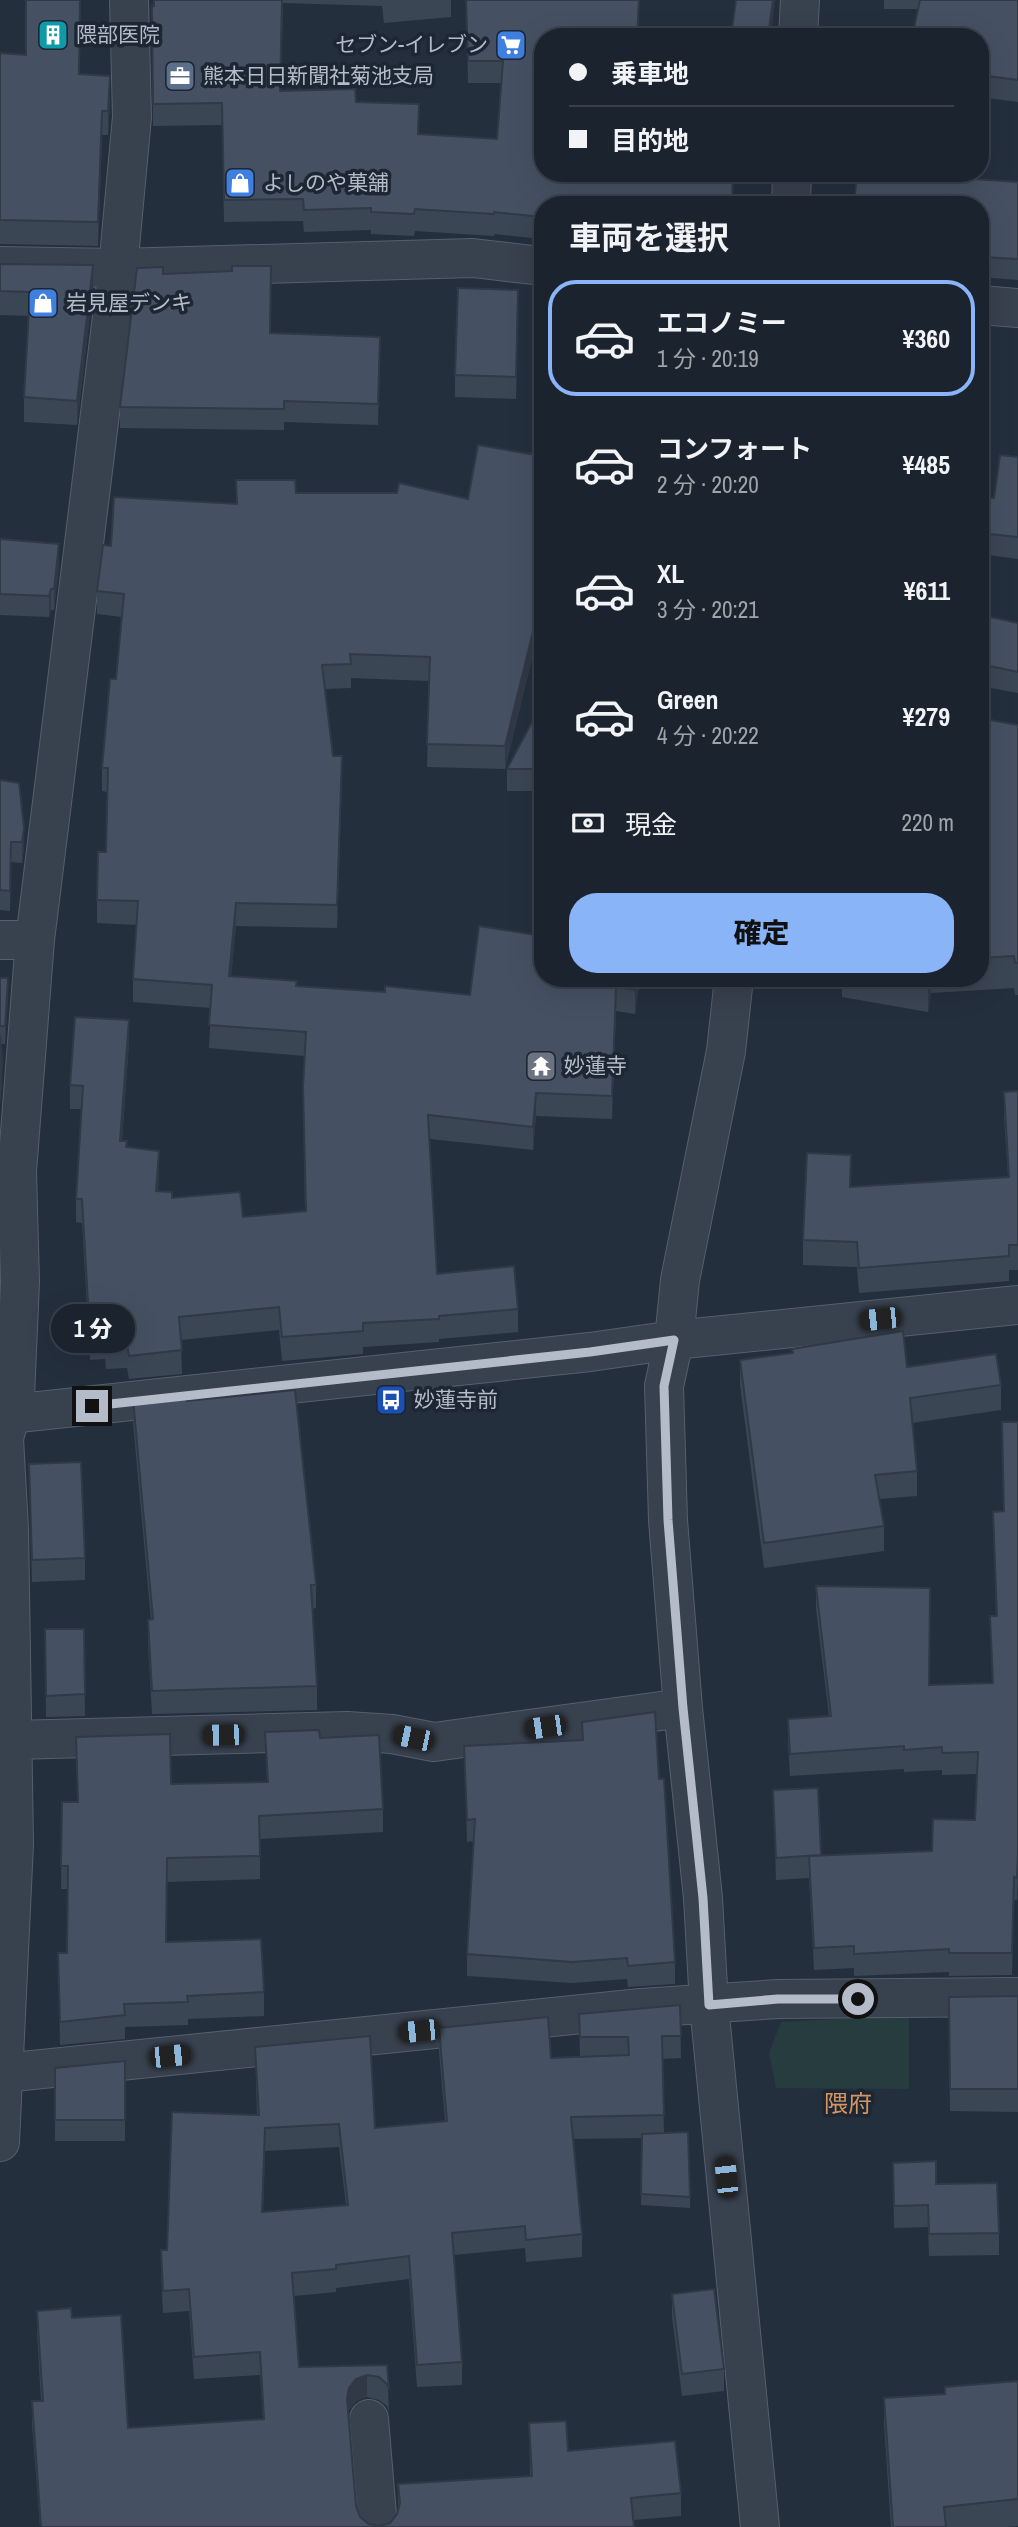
<!DOCTYPE html>
<html lang="ja">
<head>
<meta charset="utf-8">
<style>
  :root { --surface:#1b232e; --page:#242b36; --text:#f1f3f6; --muted:#a0a4aa; --line:#39404a; --accent:#8ab4f8 }
  body { margin:0; font-family:"Archivo Narrow","Noto Sans JP",sans-serif; background:var(--page); color:var(--text); height:100vh; display:flex; flex-direction:column; font-size:26px; white-space:nowrap }
  * { box-sizing:border-box; margin:0 }
  p { font-size:23px; color:var(--muted) }
  .icon { flex:none; width:38px; height:38px; fill:none; stroke:currentColor; stroke-width:2; stroke-linecap:round; stroke-linejoin:round }
  .map { position:relative; flex:1; overflow:hidden }
  .side { position:absolute; left:534px; top:196px; width:455px; height:791px; display:flex; flex-direction:column; background:var(--surface); border-radius:28px; box-shadow:0 7px 28px #0002,0 0 0 2px var(--line) }
  .side>* { flex:none }
  .banner { position:absolute; left:534px; top:28px; width:455px; height:154px; border-radius:28px; box-shadow:0 7px 28px #0002,0 0 0 2px var(--line); display:grid; align-content:center; height:154px; padding:0 35px; background:var(--surface) }
  .end { position:absolute; width:32px; height:32px; margin:-16px; border:9px solid #b4bcc9; background:#111; box-shadow:0 0 0 4px #111 }
  .from { border-radius:50% }
  .bubble { position:absolute; height:49px; border-radius:24px; background:var(--surface); box-shadow:0 7px 28px #0002,0 0 0 2px var(--line); font-size:23px; font-weight:800; line-height:49px; text-align:center }
  .car { position:absolute; width:21px; height:42px; margin:-21px -10px; border-radius:9px; box-shadow:0 0 5px 2px #0007; background:linear-gradient(#222 24%,#8ab4d8 0 40%,#222 0 76%,#8ab4d8 0 86%,#222 0) }
  .banner b { display:flex; align-items:center; gap:24px; height:66px; font-size:26px }
  .banner b+b { border-top:2px solid var(--line) }
  .banner i { width:18px; height:18px; background:var(--text) }
  ul { padding:0; list-style:none }
  li { display:flex; align-items:center; gap:21px; height:116px; margin:0 14px 10px; padding:0 21px; border:4px solid transparent; border-radius:28px }
  li div { flex:1 }
  li b { display:block; font-size:26px }
  li em { font-style:normal; font-weight:800 }
  li.current { border-color:var(--accent) }
  li>.icon { width:63px; height:63px; stroke-width:1.5 }
  h2 { padding:0 35px; font-size:32px; line-height:84px }
  .pay { display:flex; align-items:center; gap:18px; height:77px; padding:0 35px; font-size:26px }
  .pay p { margin-inline-start:auto }
  .button { display:flex; gap:14px; margin-top:auto; padding:14px 35px }
  .button a { flex:1; height:80px; border-radius:28px; background:var(--accent); color:#111; font-size:28px; font-weight:800; line-height:80px; text-align:center }
  .map>svg:first-child { display:block }
  .green { fill:#263c3f }
  .lines { fill:none; stroke-linecap:round; stroke-linejoin:round }
  .minor-casing { stroke:#565f6c; stroke-width:40 }
  .minor { stroke:#38414e; stroke-width:38 }
  .wall { fill:#3b4654; fill-rule:evenodd }
  .shaded-wall { fill:#303945 }
  .building { fill:#455162; stroke:#303945; stroke-width:2; fill-rule:evenodd }
  .route { stroke:#b4bcc9; stroke-width:9 }
  .labels { text-anchor:middle; stroke-width:7; stroke-linejoin:round; paint-order:stroke }
  .poi-label { font-size:21px; fill:#b4bcc9; stroke:#1d2633; text-anchor:start }
  .quarter-label { font-size:24px; fill:#d59563; stroke:#1d2633 }
</style>
</head>
<body>
<div class="map">
<svg width="1018" height="2527" viewBox="0 0 1018 2527">
  <rect width="100%" height="100%" fill="#242f3e"/>
  <path class="green" d="M909 2015V2089L776 2088 769 2053 781 2022Z"/>
  <g class="lines">
    <g class="minor-casing">
      <path id="minor" d="M798 37 800 0
        M791 205 792 173
        M0 266 118 268 473 258 542 266
        M980 305 1018 308
        M0 940H35
        M734 978 726 1051 680 1280 674 1340 664 1386 668 1520 683 1708 703 1898 709 2005 760 2527
        M0 1415 590 1352 674 1340 1018 1305
        M13 1740 347 1731 392 1734 434 1742 683 1708
        M3 2073 641 2008 778 1999 1018 1997
        M0 2142 14 1844 9 1529 4 1438 15 1397 20 1282 17 1171 35 940 118 268 132 117 129 0
        M369 2419 378 2527"/>
    </g>
    <use href="#minor" class="minor"/>
  </g>
  <path class="wall" d="M154 0H451V17L384 23 382 6 283 3 281 91 356 102 419 134 497 139 501 83H468L466 0H639L638 37H542L733 183V205H542V239L494 234V236L415 231 414 236 371 234V230L304 232 303 221 224 222 222 125 153 126 152 6H154Z
    M884 0H1018V102L980 97V37L918 9H884Z
    M0 53 80 74 110 101 108 135H102L98 246 0 244Z
    M943 179 1018 182V280L980 277V205Z
    M0 264 93 289 77 425 24 422V397L28 316 0 315Z
    M163 274 270 333 380 358 378 425 284 422V430L120 428V407Z
    M518 312 516 399 455 397V375Z
    M542 418V618L505 769 427 767 429 681 351 678V688L325 689 333 756 342 779 337 928 236 926 231 976 297 986 385 992 470 995 542 978H640L635 1014 616 1011 612 1119 536 1116 533 1150 430 1139 437 1274 518 1309V1332L439 1339V1342L363 1347V1354L282 1361 279 1330 181 1340 182 1374 129 1379 127 1368 106 1369 105 1359 90 1360 82 1223 76 1222V1199L81 1109H70V1085L129 1043 122 1141 127 1147 159 1174 158 1191 172 1198 243 1217 305 1211 303 1111V1087L305 1056 209 1048 211 1008 133 1002V979L137 925 97 923V900L106 852 107 792 102 791V768L116 679 122 617 97 614V591L111 546 236 504 296 493 468 499 530 454 537 455Z
    M1018 457V559L980 554V497L994 498Z
    M0 539 59 565 54 610H51L49 617 0 615Z
    M1018 623V693L980 686V645Z
    M542 703V791H507V769Z
    M980 718 1018 725V995H1015L1014 988 931 993 928 1012 842 997V978H980Z
    M0 780 19 783 24 848 22 863 11 862 10 911 0 910Z
    M0 978 8 997 5 1044H1L2 1082 0 1103Z
    M1018 1091V1270H1009V1281L859 1293 857 1267 803 1265V1240L851 1187 1008 1177 1004 1117V1092Z
    M792 1349 907 1367 1001 1385V1410L912 1423 917 1471V1496L879 1499 884 1526V1551L764 1568 740 1385V1360L792 1354Z
    M133 1399 187 1401 316 1585V1608L312 1609 317 1686V1710L152 1714 148 1643V1620H151L133 1423Z
    M1002 1422H1018V1875L1017 1900H1014L1012 1975 949 1976V1972L854 1976V1968L814 1970 809 1878 776 1880 773 1790 821 1856 932 1851 975 1820 977 1774 942 1775V1770L904 1772V1769L790 1776 788 1741V1719L829 1716 816 1609V1586L929 1685 992 1683 990 1616H996L993 1512 1003 1511Z
    M29 1464 85 1558V1580L32 1582Z
    M45 1629H84L85 1716 46 1717Z
    M582 1722 659 1779 675 1962V1984L628 1987 627 1979 572 1983 467 1976V1954L474 1841 467 1842 464 1746 582 1740Z
    M265 1732 320 1738 383 1809V1832L260 1839V1879L167 1882 166 1942 264 1992V2016L188 2019V2025L125 2027V2039L60 2045 58 1953H67L68 1889H61L62 1802H77L171 1784 267 1782Z
    M1018 1996V2112L950 2111 949 1997Z
    M680 2005 681 2058 662 2059 664 2133 690 2197V2208L641 2205 642 2138 573 2139 582 2234V2257L526 2262 525 2248 454 2255 462 2362V2385L417 2387 409 2279 336 2288V2292L294 2296 299 2367 387 2365 389 2412 387 2406 379 2400 367 2397 356 2401 349 2410V2413L356 2506 360 2517 369 2524 379 2526 390 2523 397 2514 398 2509V2484L530 2476 529 2423 568 2451 681 2493V2516L634 2520V2527H40L32 2424V2401H41L37 2333V2311L72 2318 128 2428 263 2419 260 2375 194 2379 189 2311 163 2313 161 2273V2250H167L257 2115 255 2047 375 2128 445 2121 439 2051V2028L551 2058 580 2057 579 2014ZM339 2147 346 2205 263 2212 265 2151Z
    M125 2061V2141H55V2068Z
    M893 2163 936 2184 999 2233V2255L929 2256 928 2227 894 2228Z
    M672 2294 724 2369V2391L682 2396 672 2316Z
    M1018 2381V2526L1007 2527H891L884 2425V2398L945 2394Z"/>
  <path class="shaded-wall" d="M773 0H775L771 37H768Z
    M110 76V101L108 135V111Z
    M102 111V135L98 246V222Z
    M93 265V289L77 425V401Z
    M59 544V565L54 610V589Z
    M51 589V610L49 617V596Z
    M542 595V618L505 769V746Z
    M342 756V779L337 928V905Z
    M24 828V848L22 863V842Z
    M236 903V926L229 999V976Z
    M8 978V997L5 1044V1026Z
    M637 978H640L635 1014V990Z
    M928 978H931V993L928 1012Z
    M616 987V1011L612 1119V1096Z
    M129 1020V1043L120 1164V1141Z
    M2 1063V1082L0 1103V1085Z
    M536 1093V1116L533 1150V1127Z
    M159 1151V1174L156 1214V1191Z
    M1014 1877V1900L1012 1975V1953Z
    M367 2375V2397L356 2401 349 2410 347 2420V2398L349 2388 356 2379Z"/>
  <path class="building" d="M26 0H80L79 74 110 76 108 111H102L98 222 0 220V53L26 55Z
    M154 0H282L280 91 355 89 356 102 419 104 418 134 497 139 503 61H468L466 0H639L637 37H542V173H733L732 205H542V217L494 212V214L415 209 414 214 371 212V208L304 210 303 199 224 200 222 103 153 104 152 6H154Z
    M736 0H773L768 37H731Z
    M920 0H1018V80L980 75V37H912Z
    M857 173H875L943 179V177L1018 182V259L980 257V205H854Z
    M0 264 93 265 77 401 24 397 30 292 0 291Z
    M232 266H271L270 333 380 337 378 404 284 401V409L120 407 137 268 163 267V274L232 271Z
    M458 288 518 290 516 377 455 375Z
    M542 418V451L537 450Z
    M478 445 530 454V453L542 456V595L505 746 427 744 430 657 350 654 351 664 322 665 333 756H342L337 905 236 903 229 976 297 981 296 986 385 992V986L470 995 479 926 542 936V978H637L635 990 616 987 612 1096 536 1093 533 1127 428 1115 437 1274 514 1266 518 1309 439 1316V1319L363 1323V1331L282 1337 279 1307 179 1317 182 1350 129 1356 127 1344 106 1346 105 1336 90 1337 82 1199H76L83 1086 70 1085 75 1017 129 1020 120 1141H127L126 1147 159 1151 156 1191 172 1192V1198L240 1192 243 1217 306 1211 303 1087 306 1032 209 1025 212 985 133 979 138 901 97 900 98 852H106L108 768H102L110 679H116L124 594 97 591 103 545 111 546 114 497 237 504 236 480H295L296 493H397L399 483 468 499Z
    M1000 455 1018 457V537L980 533V497L994 498Z
    M0 539 59 544 54 589H51L49 596 0 594Z
    M986 616 1018 623V672L980 664V645Z
    M542 703V769H507Z
    M980 718 1018 725V963H1015L1014 956 980 958Z
    M0 780 19 783 24 828 22 842H11L10 891 0 890Z
    M0 978H8L5 1026H0Z
    M914 978H928V981Z
    M0 1035 2 1063 0 1085Z
    M1018 1091V1245H1009V1256L859 1268 857 1242 803 1240 807 1153 851 1155 850 1187 1009 1177 1004 1092Z
    M903 1331 907 1367 996 1354 1001 1385 910 1398 917 1471 875 1475 884 1526 764 1543 740 1360 793 1353 792 1349Z
    M295 1390 316 1585H311L317 1686 152 1691 148 1620 153 1619 133 1399 186 1394 187 1401Z
    M1002 1422H1018V1853L1017 1878 1014 1877 1012 1953H949V1949L854 1954V1946L814 1948 809 1856 932 1851 933 1819 975 1820 978 1752 942 1753V1747L904 1750V1746L790 1754 788 1719 831 1716 816 1586 930 1588 929 1685 993 1683 990 1616H997L993 1512 1004 1511Z
    M81 1462 85 1558 32 1560 29 1464Z
    M45 1629H84L85 1694 46 1696Z
    M655 1712 659 1779H664L675 1962 628 1966 627 1958 572 1962 467 1954 475 1819 467 1820 464 1746 583 1740 582 1722Z
    M319 1730 320 1738 379 1735 383 1809 259 1816 260 1856 167 1858 166 1942 261 1939 264 1992 187 1996 188 2002 124 2004 125 2015 60 2022 58 1953H67L68 1866H61L62 1802H78L76 1737 170 1734 171 1784 268 1782 265 1732Z
    M818 1788 821 1855 776 1858 773 1790Z
    M1018 1996V2089H950L949 1997Z
    M680 2005 681 2036H662L664 2115 571 2117 582 2234 526 2240 525 2226 452 2233 462 2362 417 2365 409 2256 336 2265V2269L292 2273 299 2367 387 2365 389 2389 387 2384 379 2377 367 2375 356 2379 349 2388 347 2398 356 2506 360 2517 369 2524 379 2526 390 2523 397 2514 400 2503 398 2484 532 2476 529 2423 566 2421 568 2451 675 2441 681 2493 631 2498 634 2527H41L32 2401H43L37 2311 71 2308 72 2318 121 2315 128 2428 264 2419 260 2352 194 2357 189 2289 163 2291 161 2250H167L172 2112 259 2115 255 2047 370 2036 375 2128 447 2121 439 2028 548 2017 551 2058 629 2055 628 2037H580L579 2014ZM339 2124 348 2205 262 2212 265 2128Z
    M125 2061V2120H55V2068Z
    M688 2132 690 2197 641 2194 642 2134Z
    M936 2161V2184L997 2183 999 2233 929 2234 928 2205 894 2206 893 2163Z
    M714 2289 724 2369 682 2374 672 2294Z
    M1018 2381V2499L944 2507 946 2527H893L884 2398 945 2394V2387Z"/>
  <g class="lines">
    <path class="route" d="M92 1406 590 1352 674 1340 664 1386 668 1520 683 1708 703 1898 709 2005 778 1999H858"/>
  </g>
  <defs>
    <g id="building-square" transform="scale(1.575)"><rect x="-9" y="-9" width="18" height="18" rx="4" fill="#0f9aa8" stroke="#1d2633"/><path d="M-4-6H4V6H1V3H-1V6H-4ZM-2.5-4.3h1.7v1.8h-1.7ZM.8-4.3h1.7v1.8H.8ZM-2.5-1h1.7V.8h-1.7ZM.8-1h1.7V.8H.8Z" fill="#fff"/></g>
    <g id="supermarket-square" transform="scale(1.575)"><rect x="-9" y="-9" width="18" height="18" rx="4" fill="#3f7fe0" stroke="#1d2633"/><path d="M-6-5.5h2.5l.6 2H6L4.5 2H-2.5L-4.4-4H-6ZM-1.5 3.2a1.3 1.3 0 1 0 .1 0ZM3 3.2a1.3 1.3 0 1 0 .1 0Z" fill="#fff"/></g>
    <g id="office-square" transform="scale(1.575)"><rect x="-9" y="-9" width="18" height="18" rx="4" fill="#5c6f8a" stroke="#1d2633"/><path d="M-6-3h4V-5.5h4V-3h4V5H-6ZM-1-4.5V-3h2v-1.5ZM-6 0V1H6V0Z" fill="#fff"/></g>
    <g id="shop-square" transform="scale(1.575)"><rect x="-9" y="-9" width="18" height="18" rx="4" fill="#3f7fe0" stroke="#1d2633"/><path d="M-5-2.5h2.3a2.7 3.5 0 0 1 5.4 0H5L5.5 6h-11ZM-1.5-2.5h3a1.5 2.3 0 0 0-3 0Z" fill="#fff"/></g>
    <g id="temple-square" transform="scale(1.575)"><rect x="-9" y="-9" width="18" height="18" rx="4" fill="#6b7280" stroke="#1d2633"/><path d="M0-6L5-2H3V0L6.5 2.5H4V6H1.5V3h-3V6H-4V2.5H-6.5L-3 0V-2H-5Z" fill="#fff"/></g>
    <g id="bus-square" transform="scale(1.575)"><rect x="-9" y="-9" width="18" height="18" rx="4" fill="#1a4fb4" stroke="#1d2633"/><path d="M-5-6H5V4H4V6H2V4H-2V6H-4V4H-5ZM-3.5-4V0h7V-4ZM-3.5 1.2v1.5H-2V1.2ZM2 1.2v1.5H3.5V1.2Z" fill="#fff"/></g>
  </defs>
  <g fill-rule="evenodd">
    <use href="#building-square" x="53" y="35"/>
    <use href="#supermarket-square" x="511" y="45"/>
    <use href="#office-square" x="180" y="76"/>
    <use href="#shop-square" x="240" y="183"/>
    <use href="#shop-square" x="43" y="303"/>
    <use href="#temple-square" x="541" y="1066"/>
    <use href="#bus-square" x="391" y="1400"/>
  </g>
  <g class="labels">
    <g class="poi-label">
      <text x="76" y="42">隈部医院</text>
      <text x="488" y="52" text-anchor="end">セブン-イレブン</text>
      <text x="203" y="83">熊本日日新聞社菊池支局</text>
      <text x="263" y="190">よしのや菓舗</text>
      <text x="66" y="310">岩見屋デンキ</text>
      <text x="564" y="1073">妙蓮寺</text>
      <text x="414" y="1407">妙蓮寺前</text>
    </g>
    <g class="quarter-label">
      <text x="848" y="2112">隈府</text>
    </g>
  </g>
</svg>
<i class="end from" style="left:858px;top:1999px"></i>
<i class="end" style="left:92px;top:1406px"></i>
<div class="bubble" style="left:51px;top:1304px;width:84px">1 分</div>
<i class="car" style="left:880px;top:1319px;rotate:264deg"></i>
<i class="car" style="left:545px;top:1727px;rotate:262deg"></i>
<i class="car" style="left:223px;top:1735px;rotate:269deg"></i>
<i class="car" style="left:413px;top:1738px;rotate:282deg"></i>
<i class="car" style="left:419px;top:2031px;rotate:264deg"></i>
<i class="car" style="left:170px;top:2056px;rotate:84deg"></i>
<i class="car" style="left:726px;top:2177px;rotate:354deg"></i>
<div class="banner">
<b><i class="from"></i>乗車地</b>
<b><i></i>目的地</b>
</div>
<section class="side">
<h2>車両を選択</h2>
<ul>
<li class="current"><svg class="icon" aria-label="car" viewBox="0 0 24 24"><path d="M5 17H2v-5l4-1 3-4h7l3 4 3 1v5h-3M9 17h6M6 11h13"/><circle cx="7" cy="17" r="2"/><circle cx="17" cy="17" r="2"/></svg><div><b>エコノミー</b><p>1 分 · 20:19</p></div><em>¥360</em></li>
<li><svg class="icon" aria-label="car" viewBox="0 0 24 24"><path d="M5 17H2v-5l4-1 3-4h7l3 4 3 1v5h-3M9 17h6M6 11h13"/><circle cx="7" cy="17" r="2"/><circle cx="17" cy="17" r="2"/></svg><div><b>コンフォート</b><p>2 分 · 20:20</p></div><em>¥485</em></li>
<li><svg class="icon" aria-label="car" viewBox="0 0 24 24"><path d="M5 17H2v-5l4-1 3-4h7l3 4 3 1v5h-3M9 17h6M6 11h13"/><circle cx="7" cy="17" r="2"/><circle cx="17" cy="17" r="2"/></svg><div><b>XL</b><p>3 分 · 20:21</p></div><em>¥611</em></li>
<li><svg class="icon" aria-label="car" viewBox="0 0 24 24"><path d="M5 17H2v-5l4-1 3-4h7l3 4 3 1v5h-3M9 17h6M6 11h13"/><circle cx="7" cy="17" r="2"/><circle cx="17" cy="17" r="2"/></svg><div><b>Green</b><p>4 分 · 20:22</p></div><em>¥279</em></li>
</ul>
<div class="pay"><svg class="icon" aria-label="cash" viewBox="0 0 24 24"><path d="M3 7h18v10H3z"/><circle cx="12" cy="12" r="2"/></svg>現金<p>220 m</p></div>
<div class="button"><a>確定</a></div>
</section>
</div>
</body>
</html>
